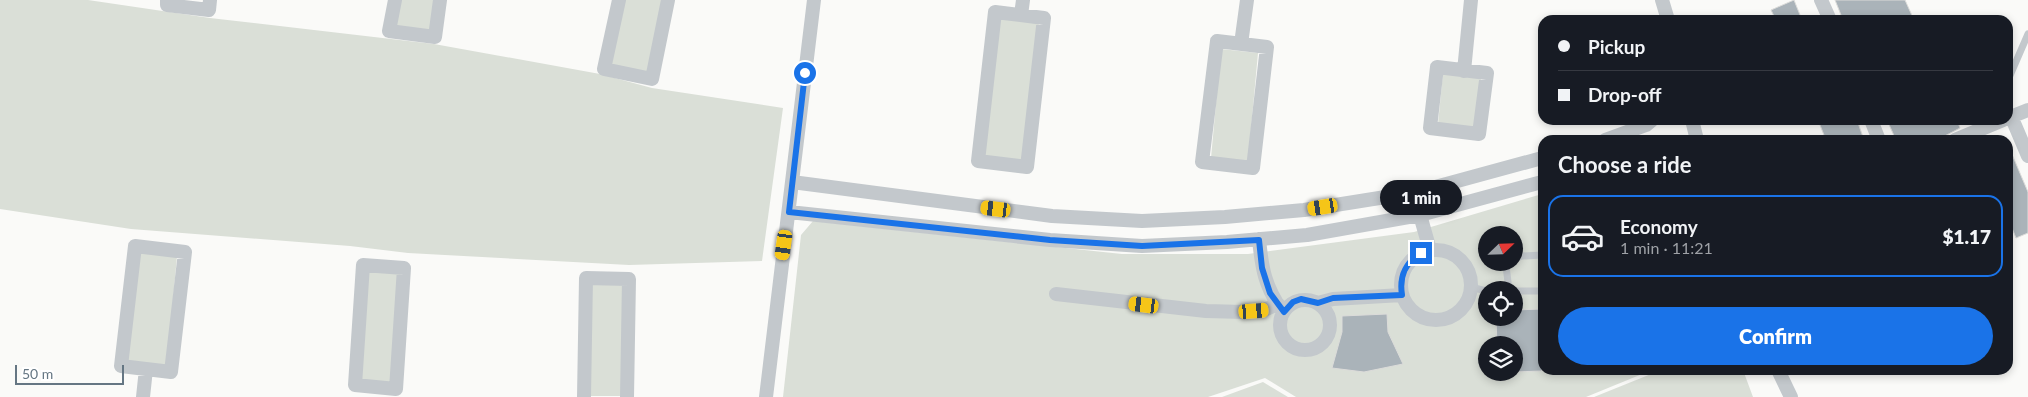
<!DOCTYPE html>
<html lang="en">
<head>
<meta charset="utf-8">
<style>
  :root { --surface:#171b24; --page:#242831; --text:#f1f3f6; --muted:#9ea1a6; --line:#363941; --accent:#1a73e8 }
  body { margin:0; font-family:Lato,sans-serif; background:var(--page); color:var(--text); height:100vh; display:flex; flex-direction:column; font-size:19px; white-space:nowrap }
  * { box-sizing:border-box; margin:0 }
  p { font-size:16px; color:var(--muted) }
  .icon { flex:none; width:28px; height:28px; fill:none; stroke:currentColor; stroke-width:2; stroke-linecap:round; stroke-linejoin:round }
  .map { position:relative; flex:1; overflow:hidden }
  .sheet { position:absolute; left:1538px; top:135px; width:475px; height:240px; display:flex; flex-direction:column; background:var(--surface); border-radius:15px; box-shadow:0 2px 8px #0003 }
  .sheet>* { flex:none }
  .banner { position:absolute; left:1538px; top:15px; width:475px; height:110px; border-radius:15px; box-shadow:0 2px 8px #0003; display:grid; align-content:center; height:110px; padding:0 20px; background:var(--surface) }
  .needle { width:32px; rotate:67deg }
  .fabs { position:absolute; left:1478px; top:226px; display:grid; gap:10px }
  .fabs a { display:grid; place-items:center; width:45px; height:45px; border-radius:50%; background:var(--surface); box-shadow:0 2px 8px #0003; font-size:25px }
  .scale { position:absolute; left:15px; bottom:12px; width:109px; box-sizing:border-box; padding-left:5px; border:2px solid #657683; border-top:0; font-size:14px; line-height:18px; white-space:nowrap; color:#657683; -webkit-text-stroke:4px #fff; paint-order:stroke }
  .end { position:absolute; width:22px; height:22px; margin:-11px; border:6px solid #1a73e8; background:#fff; box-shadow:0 0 0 2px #fff }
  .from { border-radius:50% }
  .bubble { position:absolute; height:35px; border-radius:18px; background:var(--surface); box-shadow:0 2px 8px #0003; font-size:16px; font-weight:800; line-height:35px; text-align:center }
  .car { position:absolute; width:15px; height:30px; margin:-15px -8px; border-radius:6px; box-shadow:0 0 4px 1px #0007; background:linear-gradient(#f5c518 24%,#345 0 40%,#f5c518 0 76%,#345 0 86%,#f5c518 0) }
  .banner b { display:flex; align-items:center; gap:18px; height:48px; font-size:19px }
  .banner b+b { border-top:1px solid var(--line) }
  .banner i { width:12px; height:12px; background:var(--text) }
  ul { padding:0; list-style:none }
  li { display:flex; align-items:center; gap:15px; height:82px; margin:0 10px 8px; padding:0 10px; border:2px solid transparent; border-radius:15px }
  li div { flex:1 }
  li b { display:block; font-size:19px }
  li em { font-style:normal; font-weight:800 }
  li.active { border-color:var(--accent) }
  li>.icon { width:45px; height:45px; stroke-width:1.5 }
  h2 { padding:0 20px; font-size:22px; line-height:60px }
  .primary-button { display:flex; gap:10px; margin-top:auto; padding:10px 20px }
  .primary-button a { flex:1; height:58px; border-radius:30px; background:var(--accent); color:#fff; font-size:20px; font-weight:800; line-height:58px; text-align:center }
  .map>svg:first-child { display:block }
  .green { fill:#dadfd7; fill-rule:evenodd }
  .building { fill:#aab3b9; stroke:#dcdcda }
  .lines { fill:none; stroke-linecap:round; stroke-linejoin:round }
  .service { stroke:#c3c8cc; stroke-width:7 }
  .minor { stroke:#c3c8cc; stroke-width:14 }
  .route { stroke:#1a73e8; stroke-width:6 }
</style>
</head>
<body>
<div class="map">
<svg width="2028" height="397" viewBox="0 0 2028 397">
  <rect width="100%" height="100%" fill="#fafaf8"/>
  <path class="green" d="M0 0H88L210 18 434 44 600 74 652 88 783 108 762 261 629 265 408 253 350 246 131 229 0 209Z
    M398 0H436L432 32 393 28Z
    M623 0H665L650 76 609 66Z
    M998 17 1039 22 1023 161 983 158Z
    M1221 49 1258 53 1248 161 1211 158Z
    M1443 73 1481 78 1476 128 1438 124Z
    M1542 194V370H1652L1586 397H1296L1265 378 1208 397H783L801 235 813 221 1122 254H1248L1414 232ZM1486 235H1514V262H1486ZM1486 290H1514V318H1486ZM1486 345H1514V372H1486Z
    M139 251 177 256 167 366 126 363Z
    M366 268 401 271 392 385 358 383Z
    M588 280 626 282 624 396H587Z
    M1661 370H1743L1753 397H1594Z
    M1263 382 1288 397H1222Z"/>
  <path class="building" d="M1794 0 1802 20H1776L1771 10Z
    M1835 0H1905L1914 20H1843Z
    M1818 120H1857L1864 140H1826Z
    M1887 120H1957L1960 128 1937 140H1896Z
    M2008 145 2028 192V233L2016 238 2008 218Z
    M1542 309V371L1514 372V345H1497L1496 318H1514V310Z
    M1387 314 1388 332 1403 364 1364 372 1332 368 1342 332V316Z"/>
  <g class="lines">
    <path class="service" d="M2008 80 2028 34
      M1514 259 1522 256 1542 255
      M1471 287 1486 291
      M1509 290 1506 266 1509 262
      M1514 291H1542"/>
    <path class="minor" d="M167 0V5L209 10 210 0
      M395 0 389 31 435 37 440 0
      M619 0 604 69 652 79 668 0
      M1662 0 1668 20
      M1821 0 1830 20
      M995 12 1044 18 1027 167 978 161Z
      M1021 15 1023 0
      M1217 41 1267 47 1253 168 1202 162Z
      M1241 44 1247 0
      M1437 67 1487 73 1479 134 1430 128Z
      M1464 71 1471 0
      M2011 116 2028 156
      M2008 118 2028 110
      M1692 120 1697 140
      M1871 120 1879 140
      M1605 140 1646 125 1652 120
      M1955 140 2003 120
      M792 182 1052 216 1142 221 1225 217 1304 210 1417 192 1542 158
      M1417 192 1420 215 1430 250
      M789 212 1050 240 1142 246 1227 242 1307 235 1420 215 1542 182
      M1259 239C1262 270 1265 286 1282 311
      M135 246 185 252 171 372 121 366Z
      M1401 285a35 35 0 1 1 70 0a35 35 0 1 1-70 0Z
      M363 265 404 268 396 389 355 385Z
      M1056 294 1206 311 1244 312 1264 310 1278 304
      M1280 325a25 25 0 1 1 50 0a25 25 0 1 1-50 0Z
      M1318 303 1333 299 1402 295
      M1778 370 1791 397
      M143 397 146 369
      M584 397 586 278 629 279 627 397
      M766 397 814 0"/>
  </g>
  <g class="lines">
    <path class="route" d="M805 73 789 212 1050 240 1142 246 1259 240 1262 268 1270 293 1284 312 1293 302 1301 299 1318 303 1333 298 1402 295C1399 276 1405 263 1421 253"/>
  </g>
</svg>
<div class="fabs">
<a><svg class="needle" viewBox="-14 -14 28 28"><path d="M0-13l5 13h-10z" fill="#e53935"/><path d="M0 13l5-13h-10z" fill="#9ea1a6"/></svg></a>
<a><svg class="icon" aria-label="locate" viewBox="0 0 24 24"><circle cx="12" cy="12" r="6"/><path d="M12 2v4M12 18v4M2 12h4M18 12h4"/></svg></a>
<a><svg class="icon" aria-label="layers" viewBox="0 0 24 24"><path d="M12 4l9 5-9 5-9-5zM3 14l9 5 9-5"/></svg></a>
</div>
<div class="scale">50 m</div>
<i class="end from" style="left:805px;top:73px"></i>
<i class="end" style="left:1421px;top:253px"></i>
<div class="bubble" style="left:1380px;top:180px;width:82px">1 min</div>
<i class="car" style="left:1323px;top:207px;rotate:261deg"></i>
<i class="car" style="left:996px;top:209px;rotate:277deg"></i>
<i class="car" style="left:784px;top:245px;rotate:188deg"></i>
<i class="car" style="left:1144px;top:305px;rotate:277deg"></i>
<i class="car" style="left:1254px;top:311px;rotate:86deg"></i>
<div class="banner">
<b><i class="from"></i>Pickup</b>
<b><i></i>Drop-off</b>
</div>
<section class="sheet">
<h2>Choose a ride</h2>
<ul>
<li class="active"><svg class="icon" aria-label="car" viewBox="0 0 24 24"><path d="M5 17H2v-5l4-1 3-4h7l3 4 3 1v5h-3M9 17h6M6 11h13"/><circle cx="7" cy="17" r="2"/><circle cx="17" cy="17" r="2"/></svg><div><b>Economy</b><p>1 min · 11:21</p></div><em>$1.17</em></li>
</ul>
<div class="primary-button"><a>Confirm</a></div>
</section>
</div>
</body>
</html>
